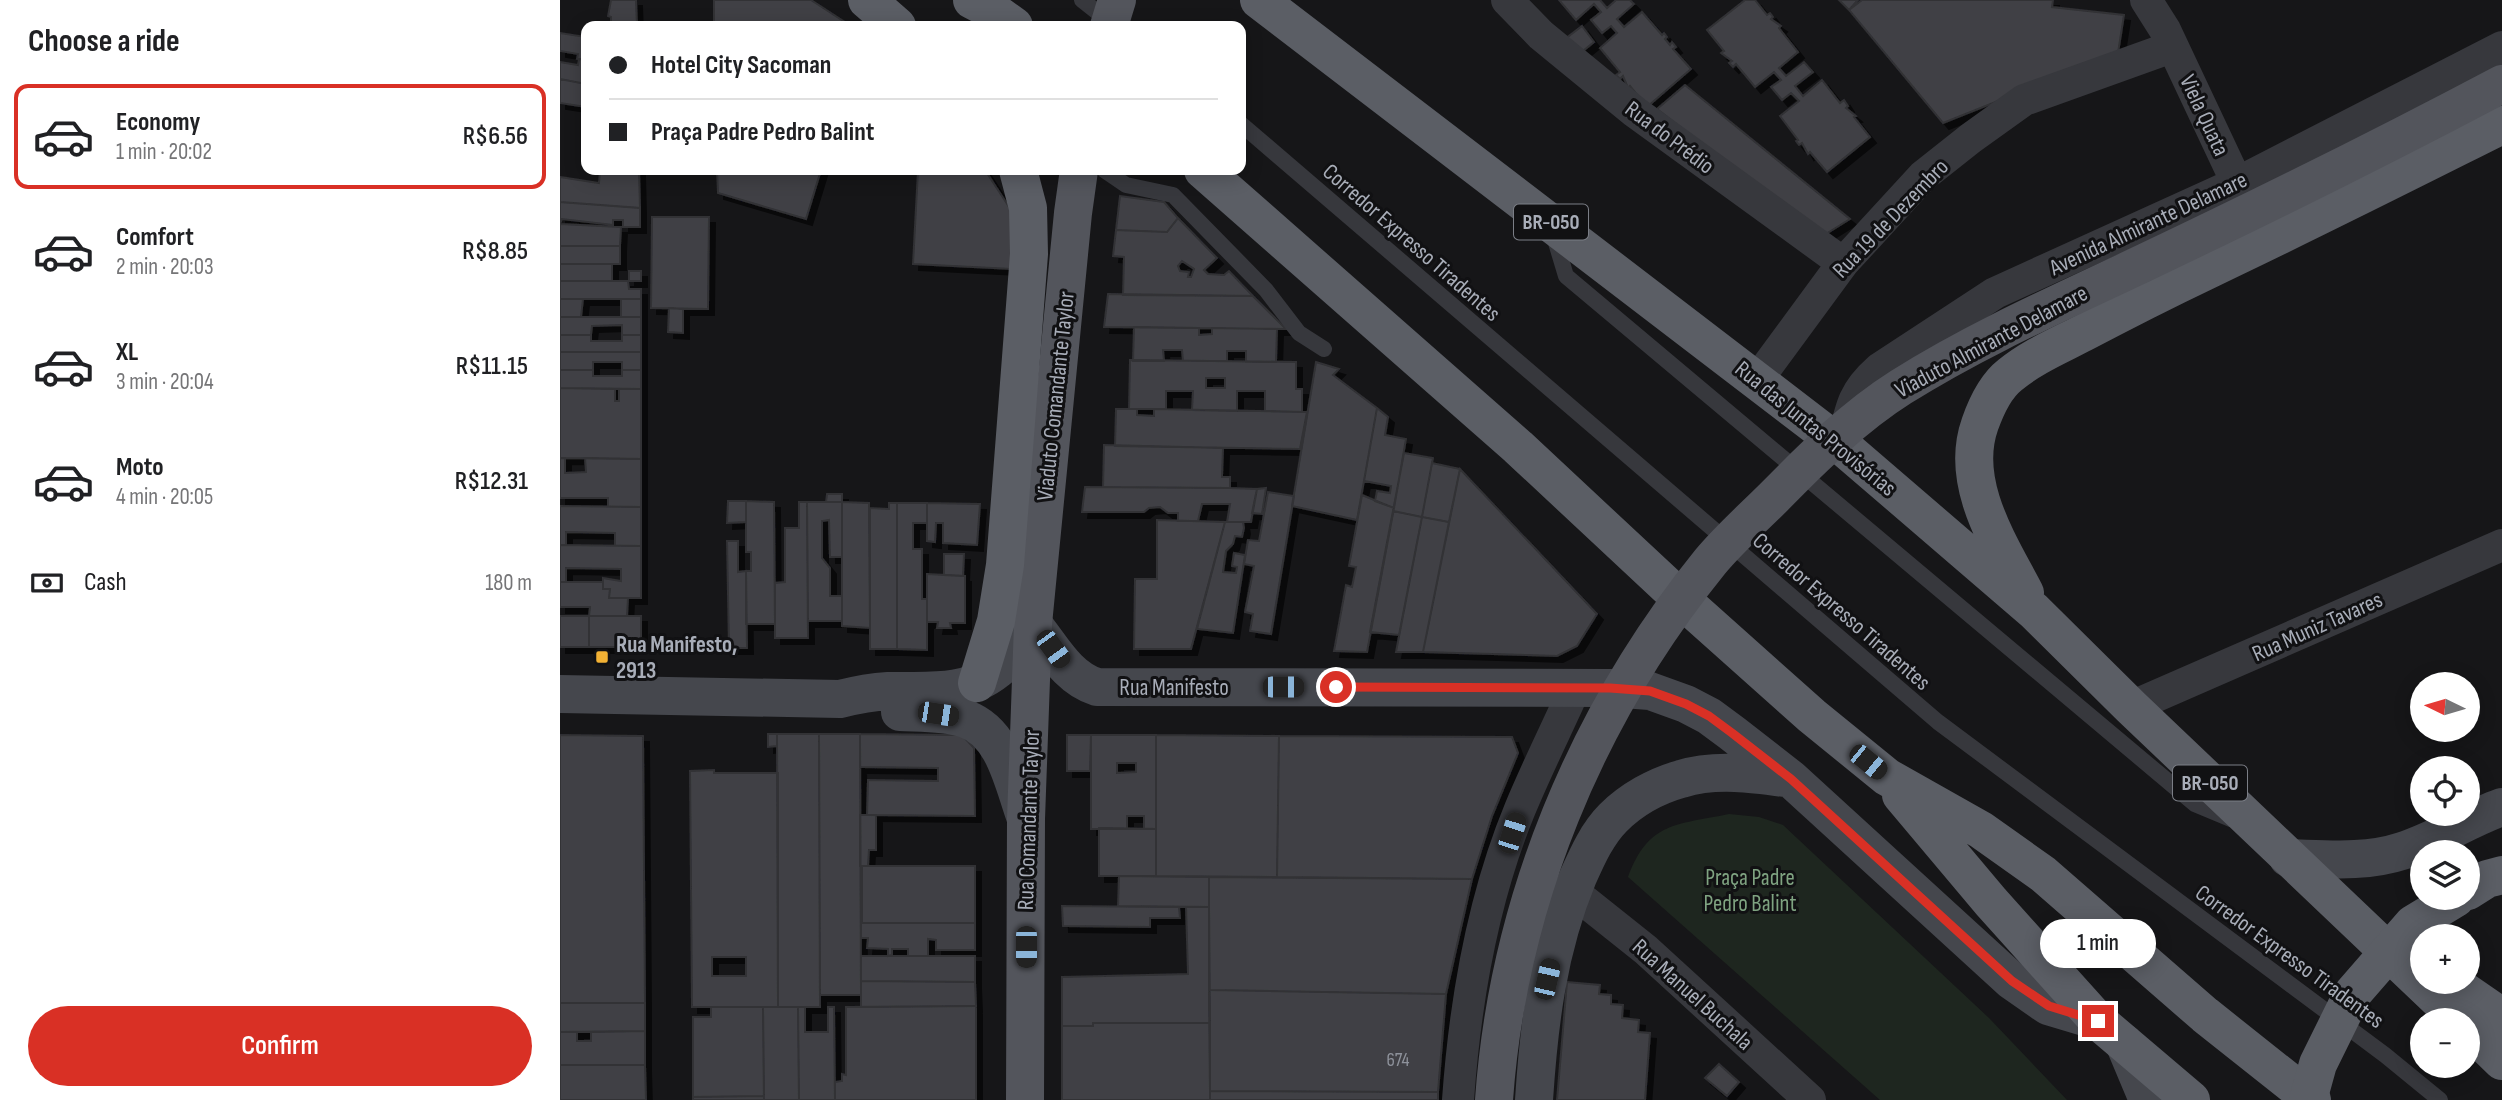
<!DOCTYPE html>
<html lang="en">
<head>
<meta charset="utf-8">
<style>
  :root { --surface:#fff; --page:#f6f6f6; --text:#202124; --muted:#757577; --line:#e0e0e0; --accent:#d93025 }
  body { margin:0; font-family:"Sofia Sans Condensed",sans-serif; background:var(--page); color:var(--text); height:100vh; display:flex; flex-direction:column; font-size:26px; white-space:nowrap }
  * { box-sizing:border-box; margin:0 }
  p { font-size:23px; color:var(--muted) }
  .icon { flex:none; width:38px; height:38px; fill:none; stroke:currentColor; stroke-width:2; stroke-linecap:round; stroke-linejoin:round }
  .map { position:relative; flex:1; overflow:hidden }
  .details { display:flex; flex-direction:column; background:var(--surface); width:560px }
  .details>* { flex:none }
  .hud { position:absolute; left:21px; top:21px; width:665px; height:154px; border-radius:14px; box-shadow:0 4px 18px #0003; display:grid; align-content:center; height:154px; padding:0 28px; background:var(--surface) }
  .needle { width:46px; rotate:275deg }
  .tools { position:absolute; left:1850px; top:672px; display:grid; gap:14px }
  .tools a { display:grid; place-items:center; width:70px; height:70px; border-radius:50%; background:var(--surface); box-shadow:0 4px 18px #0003; font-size:35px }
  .end { position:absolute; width:32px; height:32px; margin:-16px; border:9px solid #d93025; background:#fff; box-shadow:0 0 0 4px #fff }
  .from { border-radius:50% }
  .bubble { position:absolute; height:49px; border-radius:24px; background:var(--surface); box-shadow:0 4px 18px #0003; font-size:23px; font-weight:600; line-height:49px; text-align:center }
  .car { position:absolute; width:21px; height:42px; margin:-21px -10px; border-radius:9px; box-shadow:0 0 5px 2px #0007; background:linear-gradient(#222 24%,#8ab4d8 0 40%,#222 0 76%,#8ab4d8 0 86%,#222 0) }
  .hud b { display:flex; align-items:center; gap:24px; height:66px; font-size:26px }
  .hud b+b { border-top:2px solid var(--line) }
  .hud i { width:18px; height:18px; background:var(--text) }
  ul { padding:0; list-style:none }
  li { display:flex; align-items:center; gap:21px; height:105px; margin:0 14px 10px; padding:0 14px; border:4px solid transparent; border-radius:14px }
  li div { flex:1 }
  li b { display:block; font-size:26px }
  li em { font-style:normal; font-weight:600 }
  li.selected { border-color:var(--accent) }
  li>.icon { width:63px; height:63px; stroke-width:1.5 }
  h2 { padding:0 28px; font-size:32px; line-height:84px }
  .pay { display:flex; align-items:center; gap:18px; height:77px; padding:0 28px; font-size:26px }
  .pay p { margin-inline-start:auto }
  .cta { display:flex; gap:14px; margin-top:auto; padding:14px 28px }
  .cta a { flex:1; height:80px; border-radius:42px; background:var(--accent); color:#fff; font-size:28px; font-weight:600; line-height:80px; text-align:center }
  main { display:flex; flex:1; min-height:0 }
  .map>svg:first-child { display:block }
  .green { fill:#1e261f }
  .building { fill:#404145; stroke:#303034; stroke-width:2; fill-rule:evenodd; filter:url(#shadow) }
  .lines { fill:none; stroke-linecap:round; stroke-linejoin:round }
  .service { stroke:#37383d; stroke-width:16 }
  .minor { stroke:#37383d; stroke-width:32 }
  .secondary { stroke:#45474d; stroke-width:38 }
  .primary { stroke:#53555c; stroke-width:38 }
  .trunk { stroke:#5b5e65; stroke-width:38 }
  .primary-bridge { stroke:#53555c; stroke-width:38 }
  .trunk-bridge { stroke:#5b5e65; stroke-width:38 }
  .route { stroke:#d93025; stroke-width:9 }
  .poi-dot { fill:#f2b134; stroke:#111113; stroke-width:2.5 }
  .labels { text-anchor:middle; stroke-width:6; stroke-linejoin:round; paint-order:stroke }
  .number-label { font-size:19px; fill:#8e929b }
  .shield { fill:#111113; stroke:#7b7e86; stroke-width:2 }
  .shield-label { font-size:21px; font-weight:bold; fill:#a8adb8 }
  .street-label { font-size:23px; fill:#a8adb8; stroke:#111113 }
  .poi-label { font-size:23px; font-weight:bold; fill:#a8adb8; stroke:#111113; text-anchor:start }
  .park-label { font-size:23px; fill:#7fa381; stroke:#111113 }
</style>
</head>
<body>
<main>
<section class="details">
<h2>Choose a ride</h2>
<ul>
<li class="selected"><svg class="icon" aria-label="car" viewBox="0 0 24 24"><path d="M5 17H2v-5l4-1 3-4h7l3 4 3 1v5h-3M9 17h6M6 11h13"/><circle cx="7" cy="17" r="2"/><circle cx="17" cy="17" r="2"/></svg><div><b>Economy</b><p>1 min · 20:02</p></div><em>R$6.56</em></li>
<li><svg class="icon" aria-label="car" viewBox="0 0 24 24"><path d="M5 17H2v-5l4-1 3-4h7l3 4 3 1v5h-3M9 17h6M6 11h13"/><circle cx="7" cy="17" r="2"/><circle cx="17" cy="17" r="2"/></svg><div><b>Comfort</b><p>2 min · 20:03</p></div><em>R$8.85</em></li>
<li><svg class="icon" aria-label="car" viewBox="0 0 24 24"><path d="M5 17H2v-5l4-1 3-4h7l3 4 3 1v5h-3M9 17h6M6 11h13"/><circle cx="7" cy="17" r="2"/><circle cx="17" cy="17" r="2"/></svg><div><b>XL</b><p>3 min · 20:04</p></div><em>R$11.15</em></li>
<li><svg class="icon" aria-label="car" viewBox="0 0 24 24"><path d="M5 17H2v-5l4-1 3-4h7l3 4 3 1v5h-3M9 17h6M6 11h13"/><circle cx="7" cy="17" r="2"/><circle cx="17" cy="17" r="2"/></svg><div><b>Moto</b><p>4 min · 20:05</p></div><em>R$12.31</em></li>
</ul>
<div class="pay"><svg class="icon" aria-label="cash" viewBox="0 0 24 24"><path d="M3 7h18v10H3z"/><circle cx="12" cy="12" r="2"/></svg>Cash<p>180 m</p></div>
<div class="cta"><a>Confirm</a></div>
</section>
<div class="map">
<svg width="1942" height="1100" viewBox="0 0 1942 1100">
  <defs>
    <filter id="shadow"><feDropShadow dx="6" dy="6" stdDeviation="0" flood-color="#0009"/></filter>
  </defs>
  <rect width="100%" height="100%" fill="#161618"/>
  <path class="green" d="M1169 814 1199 817 1223 825 1429 1018 1507 1100H1320L1068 877C1089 821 1117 825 1169 814Z"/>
  <path class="building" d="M51 0H76L77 26H51V17L48 16Z
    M154 0H251L291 26H154Z
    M999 0H1040L1047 8 1056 0H1070L1074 4 1057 19 1064 27 1082 12 1102 35 1104 33 1107 37 1105 39 1110 45 1112 42 1116 47 1113 49 1131 69 1087 107 1070 86 1068 88 1063 76 1060 79 1056 75 1060 72 1040 48 1057 33 1051 26 1042 33 1031 20 1041 12 1034 4 1016 20Z
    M1185 0H1195L1207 15 1210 13 1213 17 1211 19 1221 26 1219 28 1238 52 1219 68 1226 76 1244 62 1253 72 1235 86 1243 96 1262 80 1280 103 1284 100 1288 106 1286 108 1296 116 1294 117 1310 137 1267 172 1250 152 1248 154 1242 143 1239 145 1236 141 1238 140 1220 116 1239 101 1231 93 1222 100 1211 87 1221 80 1214 72 1195 87 1176 64 1173 67 1169 63 1172 61 1161 53 1164 51 1147 30Z
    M1279 0H1298L1289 10Z
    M1302 0H1493L1492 7 1564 15 1558 53 1383 123 1289 10Z
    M1022 26 1034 42 1018 55 1005 39Z
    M0 33 26 37V60L17 59 18 54 0 51Z
    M19 59 26 60V84L0 79V62L18 65Z
    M0 79 26 84V107L0 103Z
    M1125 85 1290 219 1261 237 1097 109Z
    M40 170H79L80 208 0 202V177L39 183Z
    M157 170H261L246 219 158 193Z
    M358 170H425L455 216 452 269 353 264Z
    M560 196 604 202 618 218 607 232 556 230Z
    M0 202 80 208V227H63V220H53V225L2 219 0 224Z
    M92 217H149L148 309 91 308Z
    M618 218 657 258 644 270 648 274 664 275 669 271 693 296 563 295 564 257 553 256 556 230 607 232ZM622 261 634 269 631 277H628L629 272 620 271 618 266Z
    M0 224 61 227 60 246H0Z
    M0 246H60V264H0Z
    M0 264H52V281H0Z
    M69 271H81V281H69Z
    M0 281H68L69 289H81V299H0Z
    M548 294 693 296 726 329 544 327Z
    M0 299H23L21 317H0Z
    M61 299H81V317H61Z
    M109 308 123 309V333L108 332Z
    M0 317H81V335H62V325L32 326 31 335H0Z
    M574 327 639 328V335L652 334V328L717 329 716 362H686V351H667V361H623L622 350H603L604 361H573Z
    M0 335H31V341H62V335H81V352H0Z
    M0 352H81V370H62V362H33V370H0Z
    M570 360 736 362V389H742V412L705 411V391H677V411L632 410 633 391H606V409H569ZM646 378H665V388H646Z
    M756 362 779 369 773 375 817 408 797 520 732 506Z
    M0 370H33V376H62V370H81V389L0 388Z
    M0 388 55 389V401H59V389H81V459L0 458Z
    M817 408 828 417 825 435 846 439 834 508 815 501 817 491 830 493 831 486 804 481Z
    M556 409H577V415L594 416V409L747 412 740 449 555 446Z
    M544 445 663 448 662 477H670V488L543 487Z
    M844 453 873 458 862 517 833 511Z
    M0 458H5V473L26 472 25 458 81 459V507H48V498H0Z
    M872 463 900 469 889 522 862 517Z
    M900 469 1037 614 1017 646 997 656 863 652Z
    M525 487 670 488 697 489 691 522H667L670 504H642L638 521H618V513H608L600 507 589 508 584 512H522Z
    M706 488 702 514 692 513 697 489Z
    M708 492 734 496 711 634 690 631 693 614 685 612 694 566 684 564 688 540 699 541Z
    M267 494H282V502H266Z
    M802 495 834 508 807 652 774 651 786 585 792 587 796 567 789 566Z
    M168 501H186V522L167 523Z
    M186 501 214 502 215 624H186V571H191V552H186Z
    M239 502H247L248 638H215V583L225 582V528H239Z
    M247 502H282V557H270L269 520 262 521V558L270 568V596H282V621H248Z
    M282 502 309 503 310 628 282 626Z
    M329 503H337V649H310V508L329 509Z
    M337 503H367V523H353V549H362V599H367V650L337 649Z
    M367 503 420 504 417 545 383 543V523H376L375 542 367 541Z
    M0 506 81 507V546H55V533L6 532V545H0Z
    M833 511 862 517 839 635 810 632Z
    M862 517 889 522 863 652H836Z
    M597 520 665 522 631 649H574L575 579H597Z
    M665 522H683L684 528 682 537 675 536 673 544 666 551 663 572 676 573 677 567 672 566 674 553 685 555 673 633 637 629Z
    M167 541H178V572L186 571 187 648H169Z
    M0 545 81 546V598H49L50 589H43V578L61 581V569L6 568V582H0Z
    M384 554H404L403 576 384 575Z
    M367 574 405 576V623H390L391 628H377L378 622H367Z
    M0 582H43V589H50L49 598H68L67 616H29L30 607H0Z
    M0 616H29V647H0Z
    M29 616H81V647H29Z
    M208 734H217V746L208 747Z
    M217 734H259L260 1007H218Z
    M259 734H300L301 995H260Z
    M300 734 402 735 414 748 415 816 307 815 308 780 378 781V768L300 767Z
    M0 735 83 736 85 1003H0Z
    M507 735H531L530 771H507Z
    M531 735H596V829H584V816H567V829H531ZM557 763H576V772L557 773Z
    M596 735 719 736 717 877 596 876Z
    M719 736 952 737 958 753 932 816 912 879 717 877Z
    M154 770V773H218V1007H132L130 771ZM152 957H186V976H152Z
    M300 815H316V850H309L308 866H300Z
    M539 828 596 829V876H539Z
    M302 866H415V923H302Z
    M559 876 649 877V907L558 906Z
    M649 877 912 879 886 994 649 990Z
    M502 906 619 907 620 918H590V927L503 926Z
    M626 907H649L650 1023H533V1026H502V977L628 974Z
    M301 923H415V950H376V940L368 939V956H348V949H332V955L328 956V949L307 948 308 938H301Z
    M301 956H415V982L301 981Z
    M301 981 415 982 416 1006 301 1007Z
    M1007 982 1040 985 1039 994 1051 995V1004L1063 1005 1062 1018 1079 1020 1078 1032 1090 1033 1085 1100H997Z
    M649 990 886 994 878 1092 650 1091Z
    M0 1003H85V1031L0 1032Z
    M416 1006V1100H275V1082L282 1081V1074L286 1075V1007Z
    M151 1007H203L204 1096 133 1097V1017H151Z
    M203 1007H238L239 1100H204Z
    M238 1007H245V1032H268V1007H274L275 1100H239Z
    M533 1023H650V1100H502V1026H533Z
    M85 1031V1065H0V1032H17V1041H31V1032Z
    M1159 1064 1179 1082 1167 1096 1145 1078Z
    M0 1065H85L86 1100H0Z
    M650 1091 878 1092V1100H650Z
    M204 1096V1100H133V1097Z"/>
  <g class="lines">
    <path class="service" d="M522 0 551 23
      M681 124 1378 722 1825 1055 1880 1100
      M544 170 566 185 613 195 706 290 739 333 764 349
      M994 236 1006 276 1635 804 1671 819"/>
    <path class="minor" d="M947 0 981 35 1075 112 1283 263
      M1586 0 1605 30 1677 183
      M1197 380 1283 263 1363 176 1411 138 1464 100 1612 47
      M1284 438C1291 406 1294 391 1319 369L1435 293 1677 183 1942 47
      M1571 707 1942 545
      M1012 891 1086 950 1250 1100
      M898 1100C905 1002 922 901 960 809 977 768 997 728 1015 688"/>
    <path class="secondary" d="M0 694 280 699C296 695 312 692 328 691 367 690 405 696 437 670 453 658 463 640 473 624 492 647 507 678 537 687L1050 688 1090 691 1126 704 1149 716 1172 733 1231 779 1452 981 1488 1006 1538 1021
      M340 712C361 713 386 712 406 719 445 733 453 784 466 819
      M1728 858C1766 859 1806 863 1842 851 1877 840 1908 819 1942 807
      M1564 1043 1588 1100
      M974 1100C979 1023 988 949 1018 877 1027 857 1037 834 1053 818 1071 800 1096 786 1121 779 1156 768 1196 774 1231 779"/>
    <path class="primary" d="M465 1100 466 819 473 624 513 213 519 170"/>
    <path class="trunk" d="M307 0 337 26
      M412 0 433 11 454 26
      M699 0 1282 446 1474 611 1571 707 1900 1020
      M643 170 958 447 1122 600 1252 716 1327 777 1421 830 1483 874 1645 1015 1752 1100
      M1465 593C1439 543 1399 483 1420 424 1426 407 1436 386 1450 375 1472 357 1498 346 1523 333 1566 310 1608 289 1652 268 1749 222 1846 173 1942 125
      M417 683 436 621 445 565 469 254 468 208 458 170
      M1341 795 1431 902 1538 1021 1631 1100
      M1908 891 1927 879 1942 875
      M1891 982 1942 1017
      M1908 1028 1942 1061"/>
    <path class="primary-bridge" d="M549 26 557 0
      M934 1100C948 903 1026 715 1150 562 1169 539 1193 518 1214 497 1252 458 1295 416 1341 387 1419 338 1504 301 1586 262 1706 205 1825 146 1942 84"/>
    <path class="trunk-bridge" d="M1748 1100 1758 1064 1793 993 1853 924 1896 898"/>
  </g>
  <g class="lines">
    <path class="route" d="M776 687 1050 688 1090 691 1126 704 1149 716 1172 733 1231 779 1452 981 1489 1006 1538 1021"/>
  </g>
  <rect class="poi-dot" x="35" y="650" width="14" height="14" rx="3.5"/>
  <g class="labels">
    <g class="number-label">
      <text x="838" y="1066">674</text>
    </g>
    <g class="shield">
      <rect x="954" y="204.5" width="74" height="35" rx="5"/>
      <rect x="1613" y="765.5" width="74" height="35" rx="5"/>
    </g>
    <g class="shield-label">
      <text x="991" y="229">BR-050</text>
      <text x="1650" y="790">BR-050</text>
    </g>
    <g class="street-label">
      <text transform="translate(1645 115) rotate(65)" y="8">Viela Quata</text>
      <text transform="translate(1110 137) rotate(37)" y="8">Rua do Prédio</text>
      <text transform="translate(1330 218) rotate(-46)" y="8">Rua 19 de Dezembro</text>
      <text transform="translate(1588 223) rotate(-25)" y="8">Avenida Almirante Delamare</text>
      <text transform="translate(852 242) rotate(41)" y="8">Corredor Expresso Tiradentes</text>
      <text transform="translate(1431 341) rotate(-28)" y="8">Viaduto Almirante Delamare</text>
      <text transform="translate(495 396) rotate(-84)" y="8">Viaduto Comandante Taylor</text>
      <text transform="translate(1256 428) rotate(39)" y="8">Rua das Juntas Provisórias</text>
      <text transform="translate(1282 611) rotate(41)" y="8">Corredor Expresso Tiradentes</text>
      <text transform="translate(1757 626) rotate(-24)" y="8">Rua Muniz Tavares</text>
      <text x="614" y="695">Rua Manifesto</text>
      <text transform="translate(468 820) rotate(-88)" y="8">Rua Comandante Taylor</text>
      <text transform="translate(1730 956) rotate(36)" y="8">Corredor Expresso Tiradentes</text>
      <text transform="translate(1133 994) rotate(42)" y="8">Rua Manuel Buchala</text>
    </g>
    <g class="poi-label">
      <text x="56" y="652">Rua Manifesto,<tspan x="56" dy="26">2913</tspan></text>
    </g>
    <g class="park-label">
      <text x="1190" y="885">Praça Padre<tspan x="1190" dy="26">Pedro Balint</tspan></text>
    </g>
  </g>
</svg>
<div class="tools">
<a><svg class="needle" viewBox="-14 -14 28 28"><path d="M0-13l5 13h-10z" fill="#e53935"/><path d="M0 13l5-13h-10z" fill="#757577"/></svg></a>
<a><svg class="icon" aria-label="locate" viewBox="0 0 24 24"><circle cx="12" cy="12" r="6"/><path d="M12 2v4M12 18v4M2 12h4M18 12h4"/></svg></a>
<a><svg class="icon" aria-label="layers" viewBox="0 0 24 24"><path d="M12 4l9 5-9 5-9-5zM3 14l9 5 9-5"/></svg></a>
<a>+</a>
<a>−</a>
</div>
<i class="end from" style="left:776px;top:687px"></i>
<i class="end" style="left:1538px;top:1021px"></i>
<div class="bubble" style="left:1480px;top:919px;width:116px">1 min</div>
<i class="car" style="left:493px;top:649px;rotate:144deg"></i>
<i class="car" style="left:723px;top:687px;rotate:90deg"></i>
<i class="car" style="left:378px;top:714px;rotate:99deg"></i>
<i class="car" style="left:1308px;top:762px;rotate:129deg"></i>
<i class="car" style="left:952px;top:833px;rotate:18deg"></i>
<i class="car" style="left:466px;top:947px;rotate:180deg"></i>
<i class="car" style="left:987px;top:979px;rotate:13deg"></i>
<div class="hud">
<b><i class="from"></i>Hotel City Sacoman</b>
<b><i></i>Praça Padre Pedro Balint</b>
</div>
</div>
</main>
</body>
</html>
